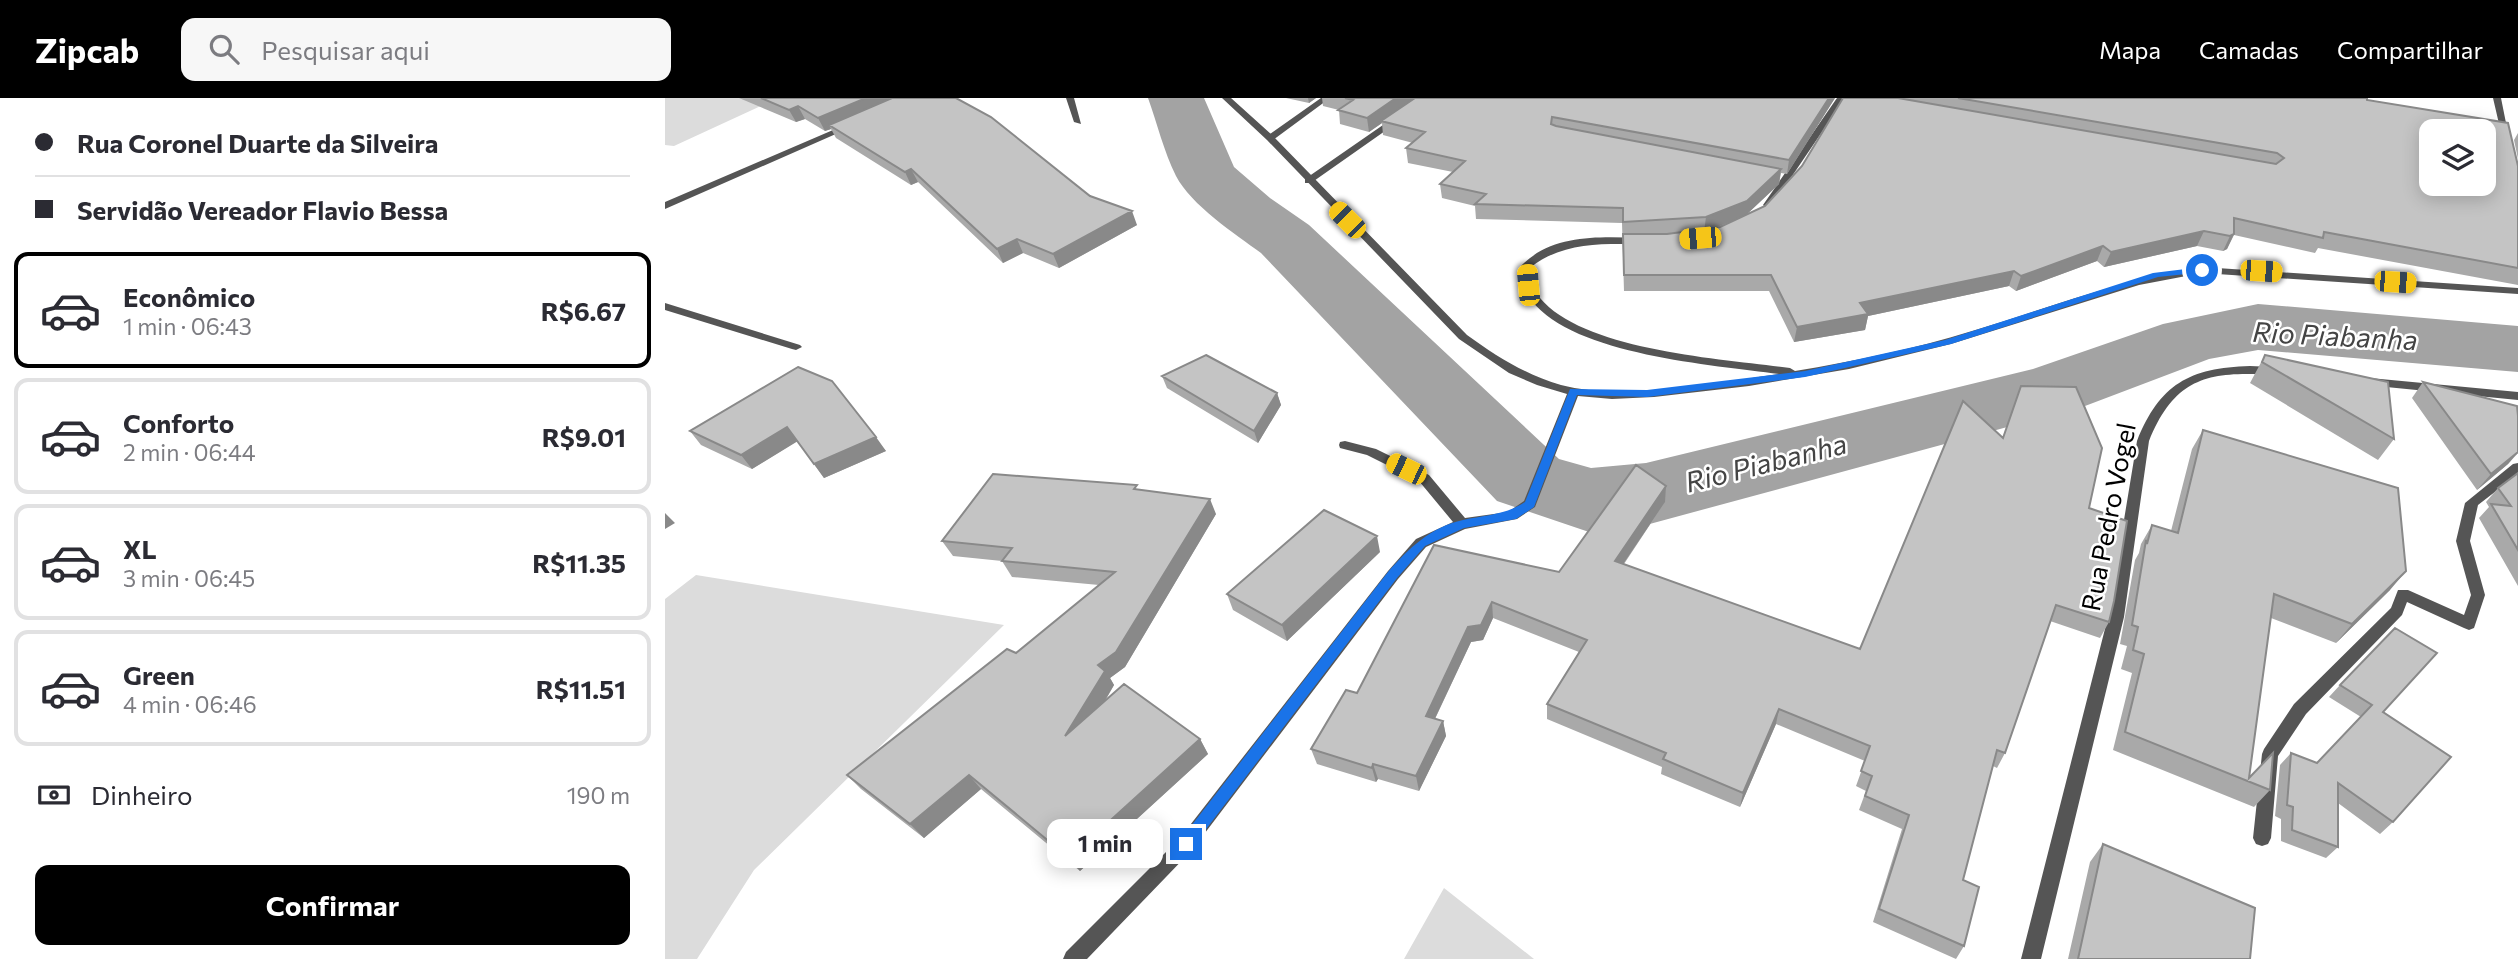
<!DOCTYPE html>
<html lang="pt">
<head>
<meta charset="utf-8">
<style>
  :root { --surface:#fff; --page:#f7f7f7; --text:#2b2b33; --muted:#7c7c81; --line:#e1e1e2; --accent:#000 }
  body { margin:0; font-family:Commissioner,sans-serif; background:var(--page); color:var(--text); height:100vh; display:flex; flex-direction:column; font-size:26px; white-space:nowrap }
  * { box-sizing:border-box; margin:0 }
  p { font-size:23px; color:var(--muted) }
  .icon { flex:none; width:38px; height:38px; fill:none; stroke:currentColor; stroke-width:2; stroke-linecap:round; stroke-linejoin:round }
  .map { position:relative; flex:1; overflow:hidden }
  .drawer { display:flex; flex-direction:column; background:var(--surface); width:665px }
  .drawer>* { flex:none }
  .top-card { display:grid; align-content:center; height:154px; padding:0 35px; background:var(--surface) }
  .controls { position:absolute; left:1754px; top:21px; display:grid; gap:14px }
  .controls a { display:grid; place-items:center; width:77px; height:77px; border-radius:14px; background:var(--surface); box-shadow:0 4px 18px #0003; font-size:35px }
  .end { position:absolute; width:32px; height:32px; margin:-16px; border:9px solid #1a73e8; background:#fff; box-shadow:0 0 0 4px #fff }
  .from { border-radius:50% }
  .bubble { position:absolute; height:49px; border-radius:14px; background:var(--surface); box-shadow:0 4px 18px #0003; font-size:23px; font-weight:700; line-height:49px; text-align:center }
  .car { position:absolute; width:21px; height:42px; margin:-21px -10px; border-radius:9px; box-shadow:0 0 5px 2px #0007; background:linear-gradient(#f5c518 24%,#345 0 40%,#f5c518 0 76%,#345 0 86%,#f5c518 0) }
  .top-card b { display:flex; align-items:center; gap:24px; height:66px; font-size:26px }
  .top-card b+b { border-top:2px solid var(--line) }
  .top-card i { width:18px; height:18px; background:var(--text) }
  ul { padding:0; list-style:none }
  li { display:flex; align-items:center; gap:21px; height:116px; margin:0 14px 10px; padding:0 21px; border:4px solid var(--line); border-radius:14px }
  li div { flex:1 }
  li b { display:block; font-size:26px }
  li em { font-style:normal; font-weight:700 }
  li.current { border-color:var(--accent) }
  li>.icon { width:63px; height:63px; stroke-width:1.5 }
  .pay { display:flex; align-items:center; gap:18px; height:77px; padding:0 35px; font-size:26px }
  .pay p { margin-inline-start:auto }
  .primary-button { display:flex; gap:14px; margin-top:auto; padding:14px 35px }
  .primary-button a { flex:1; height:80px; border-radius:14px; background:var(--accent); color:#fff; font-size:28px; font-weight:700; line-height:80px; text-align:center }
  header { display:flex; align-items:center; gap:42px; box-sizing:border-box; height:98px; padding:0 35px; background:var(--accent); color:#fff }
  header strong { font-size:33px }
  nav { display:flex; gap:38px; margin-inline-start:auto; font-size:24px }
  .search { width:490px; height:63px; background:var(--page); display:flex; align-items:center; gap:18px; box-sizing:border-box; padding:0 24px; border-radius:14px; color:var(--muted); font-size:26px }
  main { display:flex; flex:1; min-height:0 }
  .map>svg:first-child { display:block }
  .green { fill:#dcdcdc }
  .lines { fill:none; stroke-linecap:round; stroke-linejoin:round }
  .river { fill:#a3a3a3; fill-rule:evenodd }
  .service { fill:#555; fill-rule:evenodd }
  .minor { fill:#555; fill-rule:evenodd }
  .wall { fill:#a9a9a9 }
  .shaded-wall { fill:#898989 }
  .building { fill:#c4c4c4; stroke:#898989; stroke-width:2; fill-rule:evenodd }
  .route { fill:#1a73e8 }
  .labels { text-anchor:middle; stroke-width:5; stroke-linejoin:round; paint-order:stroke }
  .street-label { font-size:26px; fill:#000; stroke:#fff }
  .water-label { font-size:28px; font-style:italic; fill:#444; stroke:#fff }
</style>
</head>
<body>
<header>
<strong>Zipcab</strong>
<div class="search"><svg class="icon" aria-label="search" viewBox="0 0 24 24"><circle cx="10" cy="10" r="6"/><path d="M15 15l6 6"/></svg>Pesquisar aqui</div>
<nav><a>Mapa</a><a>Camadas</a><a>Compartilhar</a></nav>
</header>
<main>
<section class="drawer">
<div class="top-card">
<b><i class="from"></i>Rua Coronel Duarte da Silveira</b>
<b><i></i>Servidão Vereador Flavio Bessa</b>
</div>
<ul>
<li class="current"><svg class="icon" aria-label="car" viewBox="0 0 24 24"><path d="M5 17H2v-5l4-1 3-4h7l3 4 3 1v5h-3M9 17h6M6 11h13"/><circle cx="7" cy="17" r="2"/><circle cx="17" cy="17" r="2"/></svg><div><b>Econômico</b><p>1 min · 06:43</p></div><em>R$6.67</em></li>
<li><svg class="icon" aria-label="car" viewBox="0 0 24 24"><path d="M5 17H2v-5l4-1 3-4h7l3 4 3 1v5h-3M9 17h6M6 11h13"/><circle cx="7" cy="17" r="2"/><circle cx="17" cy="17" r="2"/></svg><div><b>Conforto</b><p>2 min · 06:44</p></div><em>R$9.01</em></li>
<li><svg class="icon" aria-label="car" viewBox="0 0 24 24"><path d="M5 17H2v-5l4-1 3-4h7l3 4 3 1v5h-3M9 17h6M6 11h13"/><circle cx="7" cy="17" r="2"/><circle cx="17" cy="17" r="2"/></svg><div><b>XL</b><p>3 min · 06:45</p></div><em>R$11.35</em></li>
<li><svg class="icon" aria-label="car" viewBox="0 0 24 24"><path d="M5 17H2v-5l4-1 3-4h7l3 4 3 1v5h-3M9 17h6M6 11h13"/><circle cx="7" cy="17" r="2"/><circle cx="17" cy="17" r="2"/></svg><div><b>Green</b><p>4 min · 06:46</p></div><em>R$11.51</em></li>
</ul>
<div class="pay"><svg class="icon" aria-label="cash" viewBox="0 0 24 24"><path d="M3 7h18v10H3z"/><circle cx="12" cy="12" r="2"/></svg>Dinheiro<p>190 m</p></div>
<div class="primary-button"><a>Confirmar</a></div>
</section>
<div class="map">
<svg width="1853" height="861" viewBox="0 0 1853 861">
  <rect width="100%" height="100%" fill="#fff"/>
  <path class="green" d="M0 0H113L9 48 0 47Z
    M31 477 339 527 89 772 32 861H0V501Z
    M779 790 869 861H739Z"/>
  <g class="lines">
    <path class="river" d="M483 0H539L569 69 605 100 644 127 894 361 926 370 981 365 1368 271 1498 226 1593 206 1853 228V274L1593 252 1544 261 1420 308 981 427 924 434 832 403 596 155C570 136 526 107 511 78 499 54 492 25 483 0Z"/>
    <path class="service" d="M656 0H665L608 42H602V38Z
      M757 0H767L646 85H640V81Z"/>
    <path class="minor" d="M401 0H409L416 26 409 24Z
      M557 0H566L608 38 802 237C831 258 861 277 896 287 956 303 1051 285 1114 276 1048 267 909 257 867 203 858 193 857 181 856 168 888 135 936 139 978 140L983 143 978 146C937 146 900 143 866 169 867 179 868 191 875 200 919 253 1059 261 1125 270L1130 273C1190 263 1249 251 1307 233 1384 210 1457 181 1537 169L1853 190V196L1537 175 1474 187 1286 246 1184 271 1084 288 989 299 947 301 913 298 870 409 852 421 800 431 761 449 733 481 527 752 422 861H398L401 854 515 740 723 473 751 441 788 424 754 383 702 357 675 350 674 347 675 344 680 343 711 351 764 377 800 420 843 414 859 403 902 296 872 287 844 275 794 241 602 42Z
      M1172 0H1180L1106 109H1100L1098 107Z
      M1828 0H1836L1845 45 1838 43Z
      M182 26 189 28 0 111V104Z
      M0 205 135 247 137 249 131 252 127 251 0 212Z
      M1585 268 1608 269 1614 273 1608 277C1544 273 1510 279 1484 343L1459 519 1376 861H1356L1443 519 1472 343C1495 286 1524 270 1585 268Z
      M1705 280 1853 294V302L1701 287 1699 284Z
      M1853 365V376L1813 407 1805 443 1820 497 1809 530 1804 532 1799 530 1742 504 1737 517 1641 616 1613 658 1606 740 1603 746 1597 748 1591 746 1588 740 1597 656 1599 651 1629 606 1726 510 1733 492H1743L1799 517 1806 497 1791 443 1800 405 1848 366Z"/>
  </g>
  <path class="wall" d="M74 0H291L425 98 472 127 394 170 358 155 338 165 253 84 246 87 171 40 166 31 160 33 140 21 131 24Z
    M621 0H651L644 5Z
    M657 0H1170L1122 76 1116 75 1114 86 1081 117 1100 108 1137 68 1178 0H1702V2L1853 68V187L1653 150 1650 155 1569 137 1562 151 1558 153 1532 148 1439 169 1432 163 1351 193 1344 188 1203 218 1200 232 1129 244 1104 193H959L957 125 811 121 810 108 777 100 775 86 788 74 743 65 741 50 748 45 718 37 717 25 704 34 675 26 674 12 658 8Z
    M1853 35V61L1849 42Z
    M1600 257 1729 341 1713 362 1585 285Z
    M133 269 221 353 159 380 132 343 87 371 36 347 25 333Z
    M497 278 612 295 616 307 593 345 502 290Z
    M1758 284 1853 318V355L1843 366 1812 392 1747 300Z
    M1538 332 1725 492 1671 545 1606 520 1584 680 1605 692 1589 709 1448 652 1467 575 1456 571 1462 548 1455 546 1470 462 1474 455 1476 446 1487 427 1506 433 1527 351Z
    M1338 340 1424 410 1444 524 1435 540 1385 523 1340 655 1332 670 1328 668 1298 782 1299 848 1291 861 1208 824 1237 731 1194 712 1201 693 1191 688 1200 663 1111 626 1075 709 996 676 997 669 882 621V606L914 554 828 520 818 542 806 544 770 621 778 623 781 638 754 693 713 681 711 684 652 666 646 651 692 595 769 447 894 474 1000 404 959 466 1195 551Z
    M1853 375V488L1814 420 1824 409 1821 404 1833 390Z
    M474 392 551 416 460 569 445 580 449 587 439 605 535 641 543 656 415 773 316 691 259 740 196 691 182 677 351 555 434 487 347 479 337 463 288 458 277 443Z
    M715 454 622 543 568 512 562 496Z
    M1675 587 1718 614 1728 724 1715 736 1673 705V749L1661 760 1616 743V721L1610 718 1615 667 1626 655 1652 665 1696 619 1664 599Z
    M1438 746 1585 861H1403L1425 764Z"/>
  <path class="shaded-wall" d="M201 0H237L164 27 166 31 160 33 153 20Z
    M643 0H651L644 5Z
    M731 0H752L716 23 717 25 704 34 702 20Z
    M1164 0H1170L1122 76 1124 62Z
    M133 8 140 21 131 24 124 12Z
    M246 71 253 84 246 87 240 74Z
    M1116 71 1114 86 1080 118 1039 134 1041 119Z
    M467 113 472 127 394 170 388 156Z
    M1539 133 1532 148 1439 169 1446 154Z
    M1569 136 1562 151 1558 153 1565 138Z
    M352 141 358 155 338 165 332 151Z
    M1438 148 1432 163 1351 193 1356 178Z
    M1349 173 1344 188 1203 218 1200 232 1129 244 1132 229 1195 205Z
    M612 295 616 307 593 345 589 333Z
    M122 329 133 343 87 371 76 357Z
    M211 339 221 353 159 380 149 366Z
    M1853 354 1843 366 1812 392 1826 376Z
    M1001 388 1000 404 950 478V463Z
    M545 401 551 416 460 569 445 580 449 587 410 653 400 638 433 567Z
    M0 415 10 425 0 431Z
    M712 438 715 454 622 543 617 527Z
    M1741 473 1725 492 1671 545 1687 526Z
    M827 504 828 520 818 542 806 544 764 633 761 618 803 529Z
    M1114 611 1111 626 1075 709 1078 695Z
    M778 623 781 638 754 693 751 678Z
    M535 641 543 656 415 773 404 760Z
    M708 666 713 681 711 684 707 670Z
    M304 677 316 691 259 740 245 726Z"/>
  <path class="building" d="M96 0H201L153 20 133 8 124 12Z
    M227 0H291L326 19 425 98 467 113 388 156 352 141 332 151 246 71 240 74 164 27Z
    M680 0H731L702 20 673 12 688 2Z
    M750 0H1164L1124 62 887 19 886 26 891 28 1116 71 1082 103 1041 119 958 124V110L810 106 821 96 775 86 800 63 741 50 760 34 716 23Z
    M1178 0H1233L1611 66 1619 60 1612 55 1293 0H1702V2L1843 25 1853 68V170L1659 134 1658 140 1569 120V136L1565 138 1539 133 1446 154 1438 148 1356 178 1349 173 1195 205 1203 216 1132 229 1106 177H959L958 136H1002L1055 129 1100 108 1137 68ZM1766 33H1818V86H1766Z
    M541 257 612 295 589 333 497 278Z
    M1600 257 1723 284 1729 341 1597 264Z
    M133 269 167 283 211 339 149 366 122 329 76 357 25 333Z
    M1758 284 1852 308 1853 318V354L1826 376Z
    M1356 288 1411 289 1437 350 1424 410 1462 423 1449 503 1444 524 1391 507 1340 655 1332 652 1298 782 1314 789 1299 848 1214 811 1244 717 1200 698 1207 678 1196 673 1205 648 1114 611 1078 695 998 661 1001 655 882 606 922 542 827 504 816 527 803 529 761 618 778 623 751 678 708 666 707 670 646 651 681 592 692 595 769 447 894 474 971 367 1001 388 950 463 1195 551 1298 303 1338 340Z
    M1538 332 1733 390 1741 473 1687 526 1609 496 1584 680 1608 655 1605 692 1460 634 1479 556 1468 552 1473 529 1467 527 1481 442 1482 446 1487 427 1513 435Z
    M1853 375V452L1826 406 1846 408 1833 390Z
    M328 376 472 387 469 391 545 401 451 554 433 567 440 573 400 638 459 586 535 641 404 760 304 677 245 726 182 677 342 551 351 555 450 474 337 463 347 450 277 443Z
    M659 412 712 438 617 527 562 496Z
    M1730 530 1772 555 1718 614 1786 659 1728 724 1673 685V749L1627 732 1628 709 1622 707 1626 655 1652 665 1707 607 1675 587Z
    M1438 746 1590 810 1585 861H1413Z"/>
  <path class="route" d="M1537 169 1540 174 1493 179 1286 246 1140 279 982 299 912 297 869 409 851 421 799 430 760 448 732 480 526 751H516V741L723 474C744 450 766 429 798 422 821 417 840 417 860 404L905 291 982 292 1140 273 1280 242 1488 175Z"/>
  <g class="labels">
    <g class="street-label">
      <text transform="translate(1444 419) rotate(-79)" y="9">Rua Pedro Vogel</text>
    </g>
    <g class="water-label">
      <text transform="translate(1670 238) rotate(3)" y="10">Rio Piabanha</text>
      <text transform="translate(1101 365) rotate(-14)" y="10">Rio Piabanha</text>
    </g>
  </g>
</svg>
<div class="controls">
<a><svg class="icon" aria-label="layers" viewBox="0 0 24 24"><path d="M12 4l9 5-9 5-9-5zM3 14l9 5 9-5"/></svg></a>
</div>
<i class="end from" style="left:1537px;top:172px"></i>
<i class="end" style="left:521px;top:746px"></i>
<div class="bubble" style="left:382px;top:721px;width:116px">1 min</div>
<i class="car" style="left:682px;top:122px;rotate:315deg"></i>
<i class="car" style="left:1035px;top:140px;rotate:265deg"></i>
<i class="car" style="left:1596px;top:173px;rotate:94deg"></i>
<i class="car" style="left:1730px;top:184px;rotate:94deg"></i>
<i class="car" style="left:863px;top:187px;rotate:355deg"></i>
<i class="car" style="left:741px;top:371px;rotate:296deg"></i>
</div>
</main>
</body>
</html>
